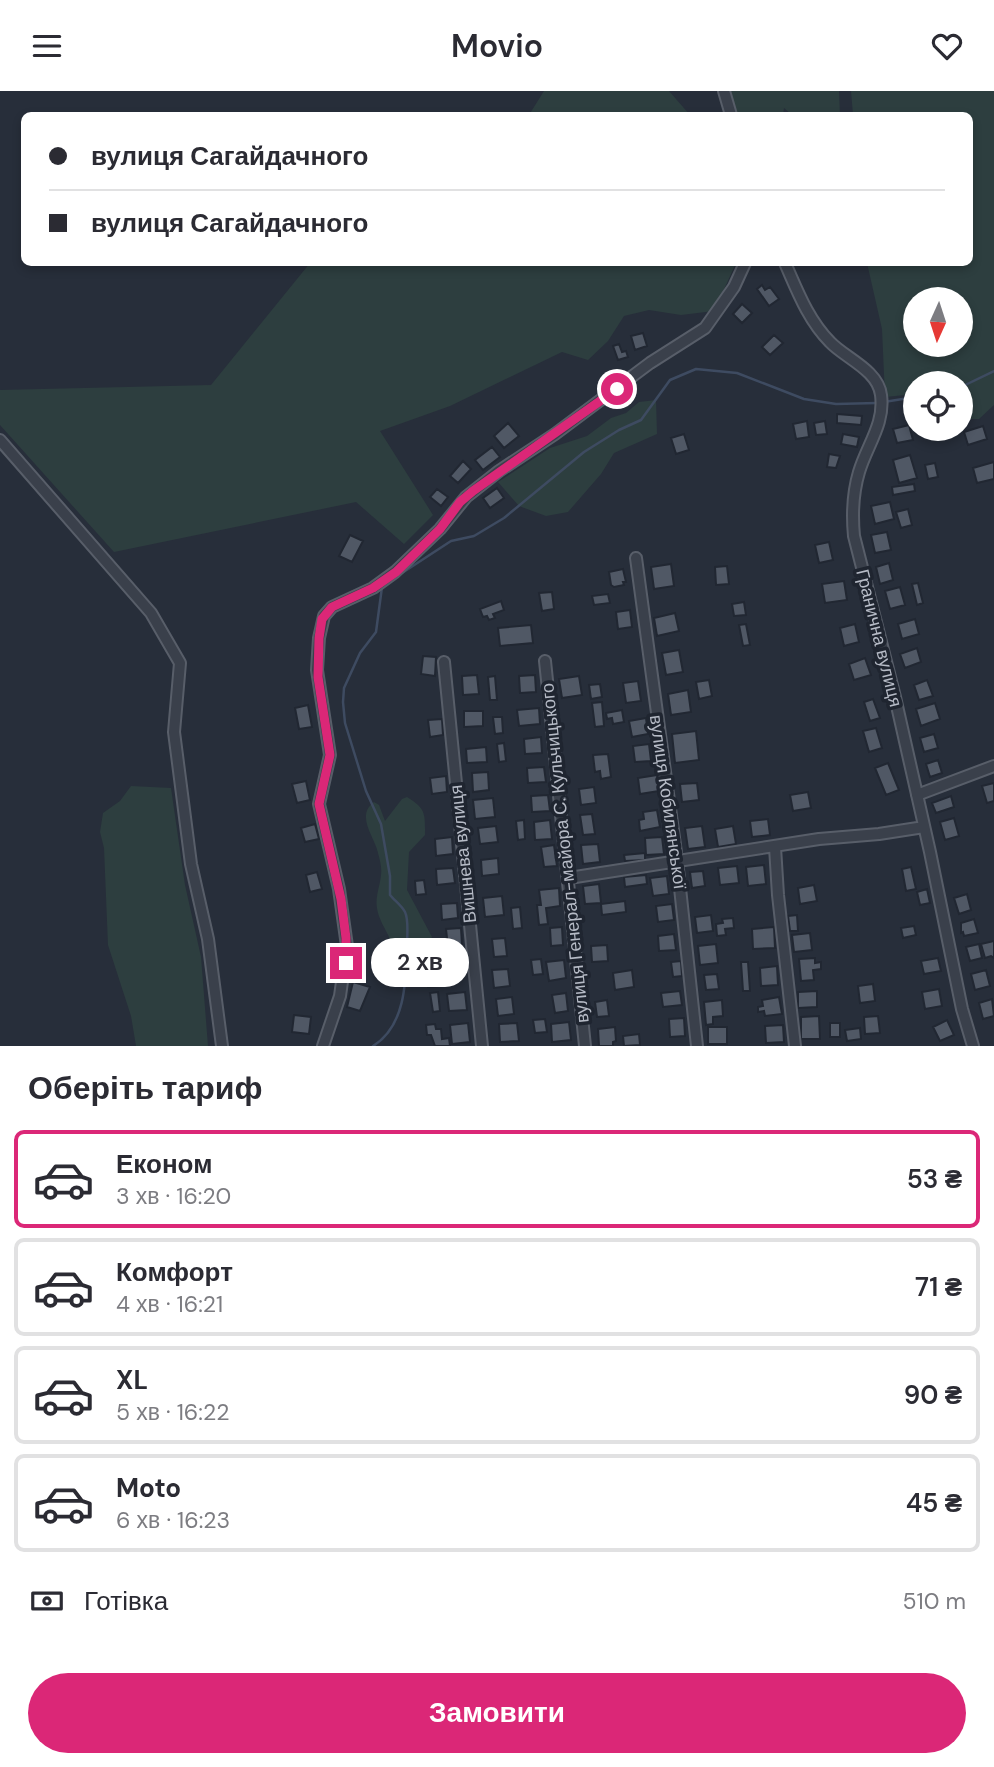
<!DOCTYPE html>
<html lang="uk">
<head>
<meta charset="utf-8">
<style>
  :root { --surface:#fff; --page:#f7f7f7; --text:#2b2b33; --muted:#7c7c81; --line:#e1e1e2; --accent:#db2777 }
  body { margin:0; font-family:"DM Sans",sans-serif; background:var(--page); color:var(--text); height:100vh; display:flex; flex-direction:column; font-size:26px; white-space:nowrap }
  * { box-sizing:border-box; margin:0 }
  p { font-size:23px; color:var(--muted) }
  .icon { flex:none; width:38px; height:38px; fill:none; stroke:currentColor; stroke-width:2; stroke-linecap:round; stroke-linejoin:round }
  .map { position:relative; height:955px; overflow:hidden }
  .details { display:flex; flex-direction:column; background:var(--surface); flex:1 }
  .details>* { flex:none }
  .guide { position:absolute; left:21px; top:21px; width:952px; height:154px; border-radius:10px; box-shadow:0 4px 10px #0003; display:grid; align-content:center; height:154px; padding:0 28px; background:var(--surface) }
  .needle { width:46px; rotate:183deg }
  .controls { position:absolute; left:903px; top:196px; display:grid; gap:14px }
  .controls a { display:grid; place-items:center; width:70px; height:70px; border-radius:50%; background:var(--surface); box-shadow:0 4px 10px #0003; font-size:35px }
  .end { position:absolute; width:32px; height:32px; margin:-16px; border:9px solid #db2777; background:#fff; box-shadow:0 0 0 4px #fff }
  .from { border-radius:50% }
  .bubble { position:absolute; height:49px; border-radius:24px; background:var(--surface); box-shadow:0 4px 10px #0003; font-size:23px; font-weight:600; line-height:49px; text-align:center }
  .guide b { display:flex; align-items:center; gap:24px; height:66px; font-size:26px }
  .guide b+b { border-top:2px solid var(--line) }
  .guide i { width:18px; height:18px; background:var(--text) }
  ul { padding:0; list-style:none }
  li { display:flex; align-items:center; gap:21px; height:98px; margin:0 14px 10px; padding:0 14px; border:4px solid var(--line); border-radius:10px }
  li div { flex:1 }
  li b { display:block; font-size:26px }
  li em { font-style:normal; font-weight:600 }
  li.on { border-color:var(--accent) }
  li>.icon { width:63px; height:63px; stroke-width:1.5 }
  h2 { padding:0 28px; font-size:32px; line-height:84px }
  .pay { display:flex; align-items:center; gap:18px; height:77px; padding:0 28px; font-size:26px }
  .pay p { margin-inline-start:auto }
  .action { display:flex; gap:14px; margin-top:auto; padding:14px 28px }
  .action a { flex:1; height:80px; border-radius:42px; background:var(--accent); color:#fff; font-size:28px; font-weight:600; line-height:80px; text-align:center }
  header { display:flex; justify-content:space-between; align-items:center; height:91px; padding:0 28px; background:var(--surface); font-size:32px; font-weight:600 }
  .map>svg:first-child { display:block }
  .green { fill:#2d3e3f; fill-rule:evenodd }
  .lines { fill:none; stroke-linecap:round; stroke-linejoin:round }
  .stream { stroke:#3e4b61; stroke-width:2.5 }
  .building { fill:#505865; stroke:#212732; stroke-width:2 }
  .minor-casing { stroke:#585e69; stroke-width:14 }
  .minor { stroke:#3a404b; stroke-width:10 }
  .route { stroke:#db2777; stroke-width:9 }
  .labels { text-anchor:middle; stroke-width:7; stroke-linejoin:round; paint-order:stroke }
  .street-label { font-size:18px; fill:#b6bbc6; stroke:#1f2530 }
</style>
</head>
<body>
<header><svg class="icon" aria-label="menu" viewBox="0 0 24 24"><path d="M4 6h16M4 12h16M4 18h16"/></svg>Movio<svg class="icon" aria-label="heart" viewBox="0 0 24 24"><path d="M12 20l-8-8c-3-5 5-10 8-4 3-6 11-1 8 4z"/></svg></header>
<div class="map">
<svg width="994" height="955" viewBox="0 0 994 955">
  <rect width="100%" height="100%" fill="#272e3a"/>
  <path class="green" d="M544 0H669L690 24H529Z
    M728 0H839L840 24H792L784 17 783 24H735Z
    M851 0H994V314L979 328H961V292H915V303L885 306 882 238 867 172H970V24H853ZM915 208H961V254H915Z
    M310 172H736L714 220 681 224 649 219 624 225 608 250 588 269 562 261 450 315 380 340 433 424 404 453 356 411 114 461 0 334V299L211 294Z
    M656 309 657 343 614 362 601 383 568 421 546 425 519 415 498 391 550 357 587 345 611 327 626 322 639 311Z
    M131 695 171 697 185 794 201 866 208 955H136L131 925 108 854 104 757 100 741 103 722 120 710Z
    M407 706C426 718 425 722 425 744L409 761 407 799 432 846 411 876 382 872 376 866 378 860 390 848C386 839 378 827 377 817 375 806 380 795 381 784 382 777 380 769 378 762 375 746 355 725 374 711L379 714 385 730 402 708Z"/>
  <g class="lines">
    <path class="stream" d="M961 296 994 280
      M884 311 915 306
      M399 484 451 450 474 445 504 427 584 361 619 339 641 329 670 289 696 278 737 282 804 308 836 313 877 312
      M373 955C406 935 406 889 407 854 407 845 409 829 405 821 402 815 394 809 390 804V785L381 733 366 700 345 632 343 611 344 597 360 562 376 541 382 496"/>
  </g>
  <path class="building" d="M762 194 765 199 770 196 779 208 769 215 757 198Z
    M742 213 752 222 742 232 733 223Z
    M643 242 647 255 635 259 631 245Z
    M774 244 783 252 770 264 762 256Z
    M619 253 622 261 626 260 628 266 618 269 613 255Z
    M837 323 862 325 861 334 837 332Z
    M807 330 809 346 796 348 793 333Z
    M825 330 827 343 816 344 814 332Z
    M508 332 519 345 504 357 494 345Z
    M909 334 913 349 897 352 893 338Z
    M983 335 987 348 968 354 964 341Z
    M684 343 689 359 676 363 671 347Z
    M843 343 859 346 857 356 841 353Z
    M492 356 500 366 483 379 475 369Z
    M829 363 840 365 836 377 827 376Z
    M910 364 917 387 899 392 893 369Z
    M463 370 471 378 458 392 450 385Z
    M994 371V388L977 392 973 377Z
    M935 372 938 386 928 388 925 374Z
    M914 393 915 400 893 404 892 396Z
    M497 397 504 407 490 417 483 407Z
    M437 398 448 406 441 415 430 406Z
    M890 411 894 428 875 433 871 415Z
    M908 418 912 434 901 437 896 421Z
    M887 441 891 459 875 462 871 444Z
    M350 444 363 450 352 471 339 465Z
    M829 451 833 469 819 472 815 454Z
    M889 472 893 489 880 493 876 476Z
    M671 473 674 495 654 498 651 476Z
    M727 475 729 493 716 494 715 476Z
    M623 478 626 491H623L624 494 614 496 611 494 609 481Z
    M844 490 847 509 825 512 822 493Z
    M918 492 923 512 917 514 912 493Z
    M900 496 905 514 890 518 885 500Z
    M552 501 554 518 542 520 539 502Z
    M608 503 610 512 594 514 592 505Z
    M501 510 504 519 493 523 495 527 489 529 487 525 483 526 480 518Z
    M744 511 746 524 734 525 732 513Z
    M630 519 632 536 618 538 616 521Z
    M675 522 679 540 657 545 654 527Z
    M915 528 919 543 902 548 898 533Z
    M746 533 750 554 743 555 739 534Z
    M855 533 859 551 844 555 840 537Z
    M531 534 533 552 500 555 498 537Z
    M917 557 921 571 905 577 900 563Z
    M679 559 683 581 666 584 662 562Z
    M423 565 436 566 435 585 421 583Z
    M865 567 871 584 854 589 849 573Z
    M477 584 479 603 463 604 462 585Z
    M535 584 536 601 520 602 519 585Z
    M495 585 497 609H490L488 586Z
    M579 585 582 604 562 607 559 588Z
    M709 589 712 605 699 608 696 591Z
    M927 589 933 605 919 609 914 594Z
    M638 590 641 610 626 612 623 592Z
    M600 593 602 606 591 608 589 594Z
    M688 599 691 621 671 624 668 603Z
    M873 608 880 627 870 630 864 611Z
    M602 611 604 635 595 636 592 612Z
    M935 612 940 628 921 635 916 618Z
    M308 614 312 636 299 638 295 617Z
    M539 617 540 633 519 635 517 619Z
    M622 619 624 631 613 633 612 627 607 628 606 622Z
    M464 620H483V635L464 636Z
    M493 626H502L503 642 495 643Z
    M646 627 648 643 632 646 629 630Z
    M442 628 443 644 430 646 428 629Z
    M876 637 882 657 869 661 863 640Z
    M696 640 699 669 675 672 672 643Z
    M934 643 938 657 924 661 920 647Z
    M541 646 542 662 525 663 524 648Z
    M504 652 506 670 499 671 497 653Z
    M649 653 651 670 635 671 633 655Z
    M486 656 487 671 467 672 466 658Z
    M608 663 611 686 601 688 600 680 595 681 593 664Z
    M938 669 942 682 930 686 926 673Z
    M888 672 899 699 886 704 875 677Z
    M544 676 546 691 528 692 527 677Z
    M488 681 489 699 473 701 472 682Z
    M657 684 659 700 640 703 638 687Z
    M446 685 447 701 432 703 430 687Z
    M306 690 310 709 297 712 292 693Z
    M697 692 699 709 682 711 680 693Z
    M994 692V710L987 712 982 695Z
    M594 696 596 712 581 714 579 698Z
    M808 701 811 717 793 720 790 704Z
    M548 704 550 720 532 721 531 705Z
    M951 705 954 716 936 722 932 712Z
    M493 707 495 726 475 728 473 709Z
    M657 719 660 736 640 740 639 729 644 728 643 721Z
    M592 723 595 743 583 744 580 724Z
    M954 727 959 745 945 749 940 731Z
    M768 728 770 744 752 746 750 730Z
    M524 729 525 748 518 749 516 730Z
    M550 729 552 748 535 749 534 731Z
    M315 733 319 748 305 751 301 737Z
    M496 735 498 751 480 753 478 737Z
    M702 735 705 756 688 758 685 737Z
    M733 735 736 753 718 756 715 738Z
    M452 746 453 763 436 765 435 748Z
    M662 746 664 763 646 764 645 747Z
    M598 753 600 771 583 773 581 754Z
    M554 754 557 775 544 776 541 756Z
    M645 762V769L625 770 624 764Z
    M498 767 499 783 482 785 481 769Z
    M764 774 766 793 748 795 746 776Z
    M737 775 739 792 720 794 718 777Z
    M911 776 916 798 906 800 902 778Z
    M453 777 455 792 437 794 436 778Z
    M703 780 705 795 692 797 690 781Z
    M317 781 322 798 310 801 306 784Z
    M646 784 647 793 625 796 624 786Z
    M667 785 669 803 653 805 650 787Z
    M424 789 426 803 416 804 415 790Z
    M599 793 601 812 585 813 583 795Z
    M814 794 817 810 800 813 798 797Z
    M559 797 560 815 546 817 548 833 539 834 537 814H541L539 799Z
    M927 798 930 812 920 814 917 801Z
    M967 803 971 819 959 823 954 807Z
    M502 805 504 824 485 826 483 807Z
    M625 810 626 821 602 824 601 813Z
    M457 812 458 827 442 829 441 813Z
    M672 813 674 829 658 831 656 815Z
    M520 816 522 837 513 838 511 817Z
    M711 824 713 840 697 842 695 826Z
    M797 824 798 840H790L788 825Z
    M733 827 734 837 725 838 726 844 717 845 716 833 723 832 722 828Z
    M974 828 978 842 964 845 963 841 961 842V832Z
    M914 835 916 844 903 847 901 837Z
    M562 836 563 854 551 855 550 837Z
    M774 836 775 857 753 858 752 838Z
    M461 837 462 854 448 856 446 838Z
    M810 842 812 859 794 861 792 844Z
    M674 843 676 859 659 860 658 845Z
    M505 847 507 865 494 866 492 848Z
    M994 850V867L991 865 985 867 981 853Z
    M716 853 718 872 700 874 698 855Z
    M979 853 982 867 970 870 966 856Z
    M607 854 608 870 592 871 591 855Z
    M815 867V872L821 871V878L813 879 814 889 801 890 799 868Z
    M938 867 941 880 924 883 921 870Z
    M462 868 463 887 446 888 444 870Z
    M541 868 543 883 533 884 531 869Z
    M564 869 566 887 549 890 546 871Z
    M681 870 682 885 673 886 671 871Z
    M741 871H748L750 900H743Z
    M777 875 778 894 761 895 760 877Z
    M434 876 438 895 428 896 426 877Z
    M508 878 510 895 494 897 492 879Z
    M632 879 634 896 615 899 613 882Z
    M986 879 990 895 975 899 971 883Z
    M717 883 719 898 706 899 704 884Z
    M353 891 370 896 360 920 347 916Z
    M873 893 875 910 860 912 858 895Z
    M939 898 942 915 925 918 922 901Z
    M680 900 682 914 663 916 661 902Z
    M817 900V916L798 917V901Z
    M438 901 440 920 433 921 430 902Z
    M465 901 467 919 449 920 447 903Z
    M566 902 568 920 555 922 552 904Z
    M512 906 514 923 498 925 496 908Z
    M779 906 782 923 765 925 764 920 758 921V916L763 915 762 909Z
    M992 908 994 925 983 928 979 912Z
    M607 909 609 925 597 926 595 911Z
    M722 909 723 925 713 926V933L706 934 704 911Z
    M294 924 311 926 309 943 292 941Z
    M819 925 820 948H801V926Z
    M878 925 880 942 865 943 864 926Z
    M684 927 685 945 670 946 669 928Z
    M545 928 547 941 535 942 533 929Z
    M947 929 954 944 940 950 933 936Z
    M569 931 571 949 552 951 551 933Z
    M468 932 470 951 452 953 450 934Z
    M517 932 519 950 500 951 499 933Z
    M830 932H840V946H830Z
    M435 933 436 938H441L442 948 449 947 450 955H435L431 944H427L426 934Z
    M783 934 784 951 766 952 765 935Z
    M615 936 616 950 613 951V955H599L598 938Z
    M708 936H727V953H708Z
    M860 937 861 948 847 950 845 939Z
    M639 943 640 954 624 955 623 945Z"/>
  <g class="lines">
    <g class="minor-casing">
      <path id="minor" d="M724 0 731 24
        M785 172C797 199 808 229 830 251 845 267 878 279 881 304 885 333 867 354 859 381 853 401 852 424 854 445L895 606 930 761 962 918 973 955
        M0 349 151 522 180 572 174 641 191 773 208 848 222 955
        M636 467 677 769 697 955
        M545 570 585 955
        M444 571 482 955
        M917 704 994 675
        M775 756 778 804 795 955
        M569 787 819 748 879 743 924 736
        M323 955 340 905 347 855 339 798 319 713 330 664 317 579 319 547 324 525 332 516 373 497 395 481 440 438 466 406 499 380 555 343 650 272 705 237 734 196 745 172"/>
    </g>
    <use href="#minor" class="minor"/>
  </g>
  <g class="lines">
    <path class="route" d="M346 872V847L341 808 319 713 330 664 318 586 319 547 322 528 332 516 373 497 396 481 440 438 460 411 473 400 617 298"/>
  </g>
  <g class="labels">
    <g class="street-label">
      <text transform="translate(879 547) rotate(76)" y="6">Гранична вулиця</text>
      <text transform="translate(668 711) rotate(82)" y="6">вулиця Кобилянської</text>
      <text transform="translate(565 762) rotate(-96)" y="6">вулиця Генерал-майора С. Кульчицького</text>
      <text transform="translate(463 763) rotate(-96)" y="6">Вишнева вулиця</text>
    </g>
  </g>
</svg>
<div class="controls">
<a><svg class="needle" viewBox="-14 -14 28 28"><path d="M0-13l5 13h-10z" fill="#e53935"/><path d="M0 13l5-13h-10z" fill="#7c7c81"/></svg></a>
<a><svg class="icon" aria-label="locate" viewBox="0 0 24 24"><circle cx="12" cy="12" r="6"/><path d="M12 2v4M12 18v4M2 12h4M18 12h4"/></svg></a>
</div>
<i class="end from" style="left:617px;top:298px"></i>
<i class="end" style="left:346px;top:872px"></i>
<div class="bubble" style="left:371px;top:847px;width:98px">2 хв</div>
<div class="guide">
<b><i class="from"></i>вулиця Сагайдачного</b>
<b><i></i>вулиця Сагайдачного</b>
</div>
</div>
<section class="details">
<h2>Оберіть тариф</h2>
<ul>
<li class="on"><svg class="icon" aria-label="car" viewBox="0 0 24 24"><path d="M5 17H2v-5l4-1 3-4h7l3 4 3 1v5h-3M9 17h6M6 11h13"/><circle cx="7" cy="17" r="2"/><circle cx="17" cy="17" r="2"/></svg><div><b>Економ</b><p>3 хв · 16:20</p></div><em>53 ₴</em></li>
<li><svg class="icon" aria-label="car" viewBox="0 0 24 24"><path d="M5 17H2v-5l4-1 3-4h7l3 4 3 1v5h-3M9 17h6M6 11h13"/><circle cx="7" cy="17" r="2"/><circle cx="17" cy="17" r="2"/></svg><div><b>Комфорт</b><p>4 хв · 16:21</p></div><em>71 ₴</em></li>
<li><svg class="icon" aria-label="car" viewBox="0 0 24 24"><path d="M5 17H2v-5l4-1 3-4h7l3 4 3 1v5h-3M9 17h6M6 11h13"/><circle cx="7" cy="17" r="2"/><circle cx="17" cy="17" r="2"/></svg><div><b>XL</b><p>5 хв · 16:22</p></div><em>90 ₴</em></li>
<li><svg class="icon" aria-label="car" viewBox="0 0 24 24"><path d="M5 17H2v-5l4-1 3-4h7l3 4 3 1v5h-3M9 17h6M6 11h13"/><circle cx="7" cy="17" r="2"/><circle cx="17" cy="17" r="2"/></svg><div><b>Moto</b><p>6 хв · 16:23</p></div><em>45 ₴</em></li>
</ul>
<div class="pay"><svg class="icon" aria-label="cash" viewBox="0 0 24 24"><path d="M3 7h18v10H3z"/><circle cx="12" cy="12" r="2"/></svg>Готівка<p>510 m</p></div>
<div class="action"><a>Замовити</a></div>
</section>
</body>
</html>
